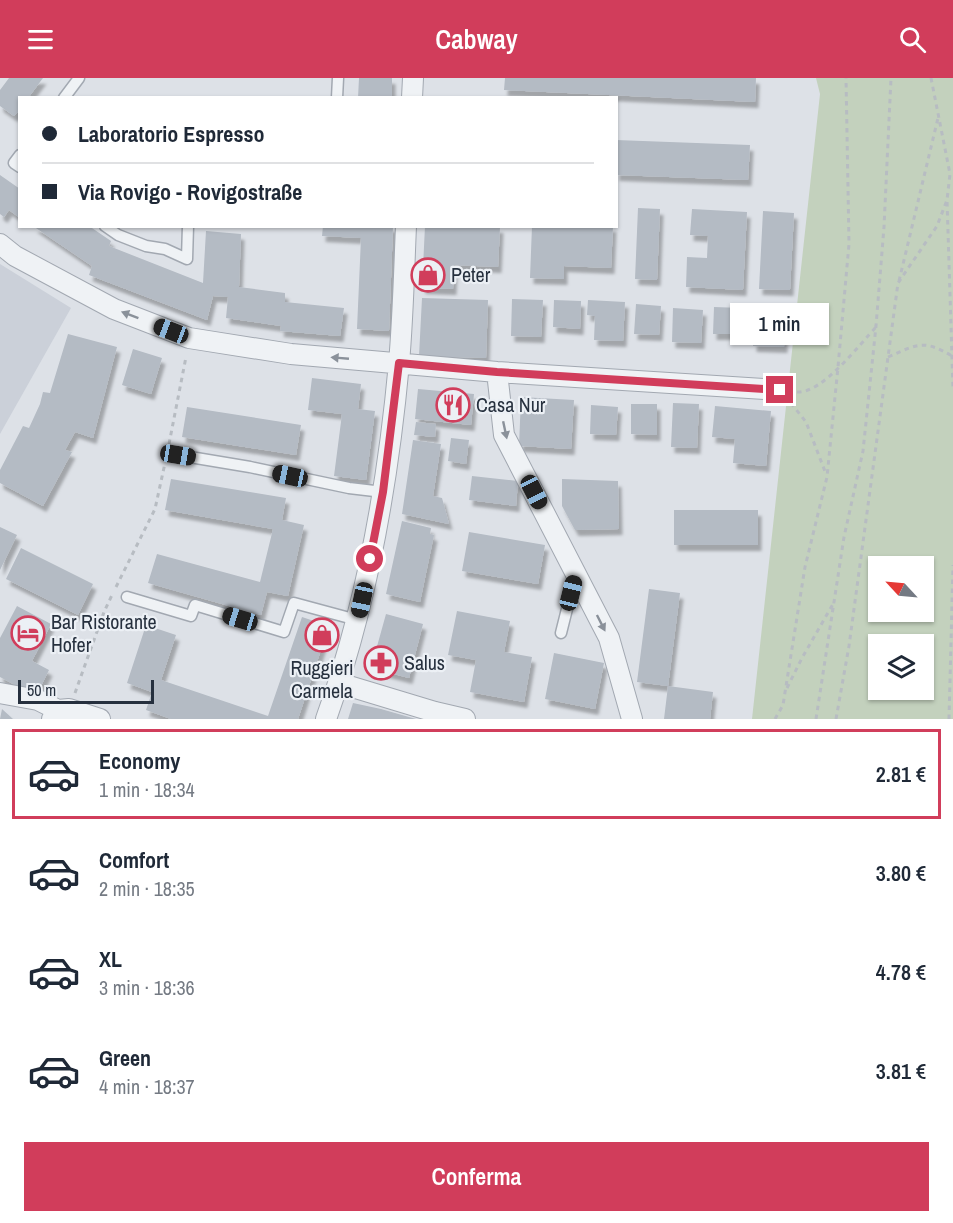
<!DOCTYPE html>
<html lang="it">
<head>
<meta charset="utf-8">
<style>
  :root { --surface:#fff; --page:#f6f6f7; --text:#1f2937; --muted:#747a83; --line:#e0e1e3; --accent:#d13d5b }
  body { margin:0; font-family:"Archivo Narrow",sans-serif; background:var(--page); color:var(--text); height:100vh; display:flex; flex-direction:column; font-size:22px; white-space:nowrap }
  * { box-sizing:border-box; margin:0 }
  p { font-size:20px; color:var(--muted) }
  .icon { flex:none; width:33px; height:33px; fill:none; stroke:currentColor; stroke-width:2; stroke-linecap:round; stroke-linejoin:round }
  .map { position:relative; height:641px; overflow:hidden }
  .sheet { display:flex; flex-direction:column; background:var(--surface); flex:1 }
  .sheet>* { flex:none }
  .guide { position:absolute; left:18px; top:18px; width:600px; height:132px; border-radius:0px; box-shadow:0 2px 4px #0004; display:grid; align-content:center; height:132px; padding:0 24px; background:var(--surface) }
  .needle { width:39px; rotate:296deg }
  .controls { position:absolute; left:868px; top:478px; display:grid; gap:12px }
  .controls a { display:grid; place-items:center; width:66px; height:66px; border-radius:0px; background:var(--surface); box-shadow:0 2px 4px #0004; font-size:30px }
  .scale { position:absolute; left:18px; bottom:15px; width:136px; box-sizing:border-box; padding-left:6px; border:3px solid #26303e; border-top:0; font-size:16px; line-height:21px; white-space:nowrap; color:#26303e; -webkit-text-stroke:4px #ecf0f5; paint-order:stroke }
  .end { position:absolute; width:27px; height:27px; margin:-14px; border:8px solid #d13d5b; background:#fff; box-shadow:0 0 0 3px #fff }
  .from { border-radius:50% }
  .bubble { position:absolute; height:42px; border-radius:0px; background:var(--surface); box-shadow:0 2px 4px #0004; font-size:20px; font-weight:600; line-height:42px; text-align:center }
  .car { position:absolute; width:18px; height:36px; margin:-18px -9px; border-radius:8px; box-shadow:0 0 4px 2px #0007; background:linear-gradient(#222 24%,#8ab4d8 0 40%,#222 0 76%,#8ab4d8 0 86%,#222 0) }
  .guide b { display:flex; align-items:center; gap:21px; height:57px; font-size:22px }
  .guide b+b { border-top:2px solid var(--line) }
  .guide i { width:15px; height:15px; background:var(--text) }
  ul { padding:10px 0 0; list-style:none }
  li { display:flex; align-items:center; gap:18px; height:90px; margin:0 12px 9px; padding:0 12px; border:3px solid transparent; border-radius:0px }
  li div { flex:1 }
  li b { display:block; font-size:22px }
  li em { font-style:normal; font-weight:600 }
  li.active { border-color:var(--accent) }
  li>.icon { width:54px; height:54px; stroke-width:1.5 }
  .button { display:flex; gap:12px; margin-top:auto; padding:12px 24px }
  .button a { flex:1; height:69px; border-radius:0px; background:var(--accent); color:#fff; font-size:24px; font-weight:600; line-height:69px; text-align:center }
  header { display:flex; justify-content:space-between; align-items:center; height:78px; padding:0 24px; background:var(--accent); color:#fff; font-size:27px; font-weight:600 }
  .map>svg:first-child { display:block }
  .built { fill:#cbd0d9 }
  .green { fill:#c3d1bd; fill-rule:evenodd }
  .building { fill:#b4bbc4; filter:url(#shadow) }
  .lines { fill:none; stroke-linecap:round; stroke-linejoin:round }
  .service-casing { stroke:#a2a8b1; stroke-width:13 }
  .minor-casing { stroke:#a2a8b1; stroke-width:22 }
  .path { stroke:#b7bcc2; stroke-width:3; stroke-dasharray:4.5 4.5; stroke-linecap:butt }
  .service { stroke:#eff2f5; stroke-width:10 }
  .minor { stroke:#eff2f5; stroke-width:20 }
  .oneway { fill:#8a919a }
  .route { stroke:#d13d5b; stroke-width:8 }
  .labels { text-anchor:middle; stroke-width:4.5; stroke-linejoin:round; paint-order:stroke }
  .poi-label { font-size:20px; fill:#26303e; stroke:#ecf0f5; text-anchor:start }
</style>
</head>
<body>
<header><svg class="icon" aria-label="menu" viewBox="0 0 24 24"><path d="M4 6h16M4 12h16M4 18h16"/></svg>Cabway<svg class="icon" aria-label="search" viewBox="0 0 24 24"><circle cx="10" cy="10" r="6"/><path d="M15 15l6 6"/></svg></header>
<div class="map">
<svg width="953" height="641" viewBox="0 0 953 641">
  <defs>
    <filter id="shadow"><feDropShadow dx="3.5" dy="6" stdDeviation="1.5" flood-color="#0004"/></filter>
  </defs>
  <rect width="100%" height="100%" fill="#dde1e7"/>
  <path class="built" d="M0 186 71 230 0 356Z"/>
  <path class="green" d="M816 0H953V641H752L820 16ZM879 489H924V534H879ZM879 567H924V612H879Z"/>
  <path class="building" d="M9 0H43L28 20H20V32L14 38 0 28V12Z
    M359 0H392V20H358Z
    M505 0H756L755 24 504 12Z
    M616 62 750 67 748 102 616 97Z
    M0 97 20 111V140L9 132 4 139 0 136Z
    M638 130 660 131 657 202 635 201Z
    M692 131 747 134 743 212 686 209 687 179 707 180 708 158 690 157Z
    M763 133 794 135 790 212 759 211Z
    M33 148H89L111 163 109 168 203 205 206 153 241 156 239 209 285 215V224L344 230 340 258 280 253 281 248 226 240 228 219 213 218 207 242 89 197 92 188Z
    M323 148H393L389 253 357 251 361 160 322 158Z
    M425 148 500 149 498 189 454 187 453 211 422 210Z
    M532 148H613L611 190 564 188V201L530 200Z
    M422 220 488 222 486 280 419 278Z
    M512 221 543 222 541 259 511 258Z
    M554 222 581 223 580 251 553 249Z
    M588 222 625 224 623 263 594 262 595 238 587 237Z
    M636 226 661 228 659 257 634 256Z
    M714 229 742 230V256H713Z
    M673 230 703 232 701 265 672 264Z
    M755 232 785 233 784 269 753 268Z
    M68 256 117 269 93 360 75 354 65 372 72 374 43 428 0 405V392L23 348 29 350 40 326 43 314 50 315Z
    M133 271 162 280 151 316 122 307Z
    M312 300 361 306 358 331 375 333 366 402 334 398 342 336 308 332Z
    M418 311 474 316 471 347 415 341Z
    M521 319 574 322 571 371 519 368Z
    M673 325 699 326 697 370 671 369Z
    M631 326H657V357L631 356Z
    M591 327 618 329 616 357 590 356Z
    M715 328 771 333 766 388 733 385 735 361 712 359Z
    M187 329 301 347 296 377 182 359Z
    M416 344 436 346 435 359 414 357Z
    M451 360 469 362 466 386 448 383Z
    M413 362 441 366 433 418 442 420 449 446 402 436Z
    M472 398 518 403 516 428 469 422Z
    M171 401 286 420 282 442 304 447 288 518 267 514 261 537 148 505 157 476 260 504 273 451 165 432Z
    M562 401 618 403 619 451 575 452 562 428Z
    M674 432H758V467H674Z
    M402 443 431 450 430 456 434 457 420 524 386 516Z
    M0 449 17 457 0 492Z
    M469 454 545 467 538 506 462 493Z
    M21 470 93 506 78 537 6 501Z
    M649 511 680 515 668 608 713 614 710 641H664L668 608 637 604Z
    M17 528 51 546 32 583 49 592 36 618 0 599V560Z
    M457 533 510 543 504 574 532 579 524 624 470 614 476 582 448 577Z
    M386 536 423 546 409 600 371 590Z
    M302 539 329 548 298 641H171L146 632 152 614 127 605 146 547 176 557 161 602 268 638Z
    M554 575 604 585 595 631 545 621Z
    M353 625 381 631 416 641H348Z
    M2 631 13 641H0Z"/>
  <g class="lines">
    <g class="service-casing">
      <path id="service" d="M64 20 79 0
        M337 20 338 0
        M20 77 14 85 20 89
        M105 148 118 157 146 168 165 171 187 181 188 148
        M178 377 250 389 349 410 383 414
        M127 519 191 538 195 527 284 554 294 525 357 542
        M561 555 575 499"/>
    </g>
    <g class="minor-casing">
      <path id="minor" d="M412 20 413 0
        M0 166 15 178 114 231 189 260 291 276 497 294 780 312
        M497 294 504 357 609 560 632 641
        M339 605 435 634 465 641
        M0 615 38 622 58 632
        M52 641 58 632 69 631 100 641
        M326 641C367 527 388 406 399 285 403 240 404 194 406 148"/>
    </g>
    <path class="path" d="M931 0 950 96 947 122 953 311
      M899 203 938 40
      M888 279C918 266 923 261 952 278
      M797 314C822 316 860 266 876 249
      M791 325 806 344 826 396
      M169 366 186 279
      M116 509 155 431 165 385
      M787 610 802 580 833 526
      M75 615 104 534 112 517
      M775 641 783 627 805 489 827 399 838 289 849 166 846 0
      M816 641 844 459 863 373 876 248 884 149 891 0
      M836 641 849 568 898 205 937 148 947 122
      M949 641 953 487"/>
    <use href="#service" class="service"/>
    <use href="#minor" class="minor"/>
  </g>
  <defs><path id="oneway-solid" d="M-6-.8H1V-3.2L6.5 0L1 3.2V.8H-6Z" transform="scale(1.5)"/></defs>
  <g class="oneway">
    <use href="#oneway-solid" transform="translate(130 237) rotate(-159)"/>
    <use href="#oneway-solid" transform="translate(340 280) rotate(-175)"/>
    <use href="#oneway-solid" transform="translate(505 352) rotate(78)"/>
    <use href="#oneway-solid" transform="translate(601 545) rotate(63)"/>
  </g>
  <g class="lines">
    <path class="route" d="M370 481 383 414 399 285 497 294 780 312"/>
  </g>
  <defs>
    <g id="shop-ring" transform="scale(1.725)"><circle r="9.5" fill="#ecf0f5" stroke="#d13d5b" stroke-width="1.5"/><path d="M-5-2.5h2.3a2.7 3.5 0 0 1 5.4 0H5L5.5 6h-11ZM-1.5-2.5h3a1.5 2.3 0 0 0-3 0Z" fill="#d13d5b"/></g>
    <g id="restaurant-ring" transform="scale(1.725)"><circle r="9.5" fill="#ecf0f5" stroke="#d13d5b" stroke-width="1.5"/><path d="M-5-6h1v4h1v-4h1v4h1v-4h1v5L-1.5 .5V6h-2V.5L-5-1ZM5-6V6H3V1.5H1.5Q1.5-4 5-6Z" fill="#d13d5b"/></g>
    <g id="hotel-ring" transform="scale(1.725)"><circle r="9.5" fill="#ecf0f5" stroke="#d13d5b" stroke-width="1.5"/><path d="M-6-4.5h1.5V1H6V5H4.5V3h-9V5H-6ZM-4 0a1.8 1.8 0 1 1 3.6 0ZM.5 0V-2.5h3Q6-2.5 6 0Z" fill="#d13d5b"/></g>
    <g id="pharmacy-ring" transform="scale(1.725)"><circle r="9.5" fill="#ecf0f5" stroke="#d13d5b" stroke-width="1.5"/><path d="M-2-6h4v4h4v4h-4v4h-4v-4h-4v-4h4Z" fill="#d13d5b"/></g>
  </defs>
  <g fill-rule="evenodd">
    <use href="#shop-ring" x="428" y="197"/>
    <use href="#restaurant-ring" x="453" y="327"/>
    <use href="#hotel-ring" x="28" y="555"/>
    <use href="#shop-ring" x="322" y="557"/>
    <use href="#pharmacy-ring" x="381" y="585"/>
  </g>
  <g class="labels">
    <g class="poi-label">
      <text x="451" y="204">Peter</text>
      <text x="476" y="334">Casa Nur</text>
      <text x="51" y="551">Bar Ristorante<tspan x="51" dy="23">Hofer</tspan></text>
      <text x="404" y="592">Salus</text>
      <text x="322" y="597" text-anchor="middle">Ruggieri<tspan x="322" dy="23">Carmela</tspan></text>
    </g>
  </g>
</svg>
<div class="controls">
<a><svg class="needle" viewBox="-14 -14 28 28"><path d="M0-13l5 13h-10z" fill="#e53935"/><path d="M0 13l5-13h-10z" fill="#747a83"/></svg></a>
<a><svg class="icon" aria-label="layers" viewBox="0 0 24 24"><path d="M12 4l9 5-9 5-9-5zM3 14l9 5 9-5"/></svg></a>
</div>
<div class="scale">50 m</div>
<i class="end from" style="left:370px;top:481px"></i>
<i class="end" style="left:780px;top:312px"></i>
<div class="bubble" style="left:730px;top:225px;width:99px">1 min</div>
<i class="car" style="left:171px;top:253px;rotate:291deg"></i>
<i class="car" style="left:178px;top:377px;rotate:99deg"></i>
<i class="car" style="left:290px;top:398px;rotate:282deg"></i>
<i class="car" style="left:534px;top:414px;rotate:153deg"></i>
<i class="car" style="left:571px;top:515px;rotate:14deg"></i>
<i class="car" style="left:362px;top:522px;rotate:192deg"></i>
<i class="car" style="left:240px;top:541px;rotate:287deg"></i>
<div class="guide">
<b><i class="from"></i>Laboratorio Espresso</b>
<b><i></i>Via Rovigo - Rovigostraße</b>
</div>
</div>
<section class="sheet">
<ul>
<li class="active"><svg class="icon" aria-label="car" viewBox="0 0 24 24"><path d="M5 17H2v-5l4-1 3-4h7l3 4 3 1v5h-3M9 17h6M6 11h13"/><circle cx="7" cy="17" r="2"/><circle cx="17" cy="17" r="2"/></svg><div><b>Economy</b><p>1 min · 18:34</p></div><em>2.81 €</em></li>
<li><svg class="icon" aria-label="car" viewBox="0 0 24 24"><path d="M5 17H2v-5l4-1 3-4h7l3 4 3 1v5h-3M9 17h6M6 11h13"/><circle cx="7" cy="17" r="2"/><circle cx="17" cy="17" r="2"/></svg><div><b>Comfort</b><p>2 min · 18:35</p></div><em>3.80 €</em></li>
<li><svg class="icon" aria-label="car" viewBox="0 0 24 24"><path d="M5 17H2v-5l4-1 3-4h7l3 4 3 1v5h-3M9 17h6M6 11h13"/><circle cx="7" cy="17" r="2"/><circle cx="17" cy="17" r="2"/></svg><div><b>XL</b><p>3 min · 18:36</p></div><em>4.78 €</em></li>
<li><svg class="icon" aria-label="car" viewBox="0 0 24 24"><path d="M5 17H2v-5l4-1 3-4h7l3 4 3 1v5h-3M9 17h6M6 11h13"/><circle cx="7" cy="17" r="2"/><circle cx="17" cy="17" r="2"/></svg><div><b>Green</b><p>4 min · 18:37</p></div><em>3.81 €</em></li>
</ul>
<div class="button"><a>Conferma</a></div>
</section>
</body>
</html>
